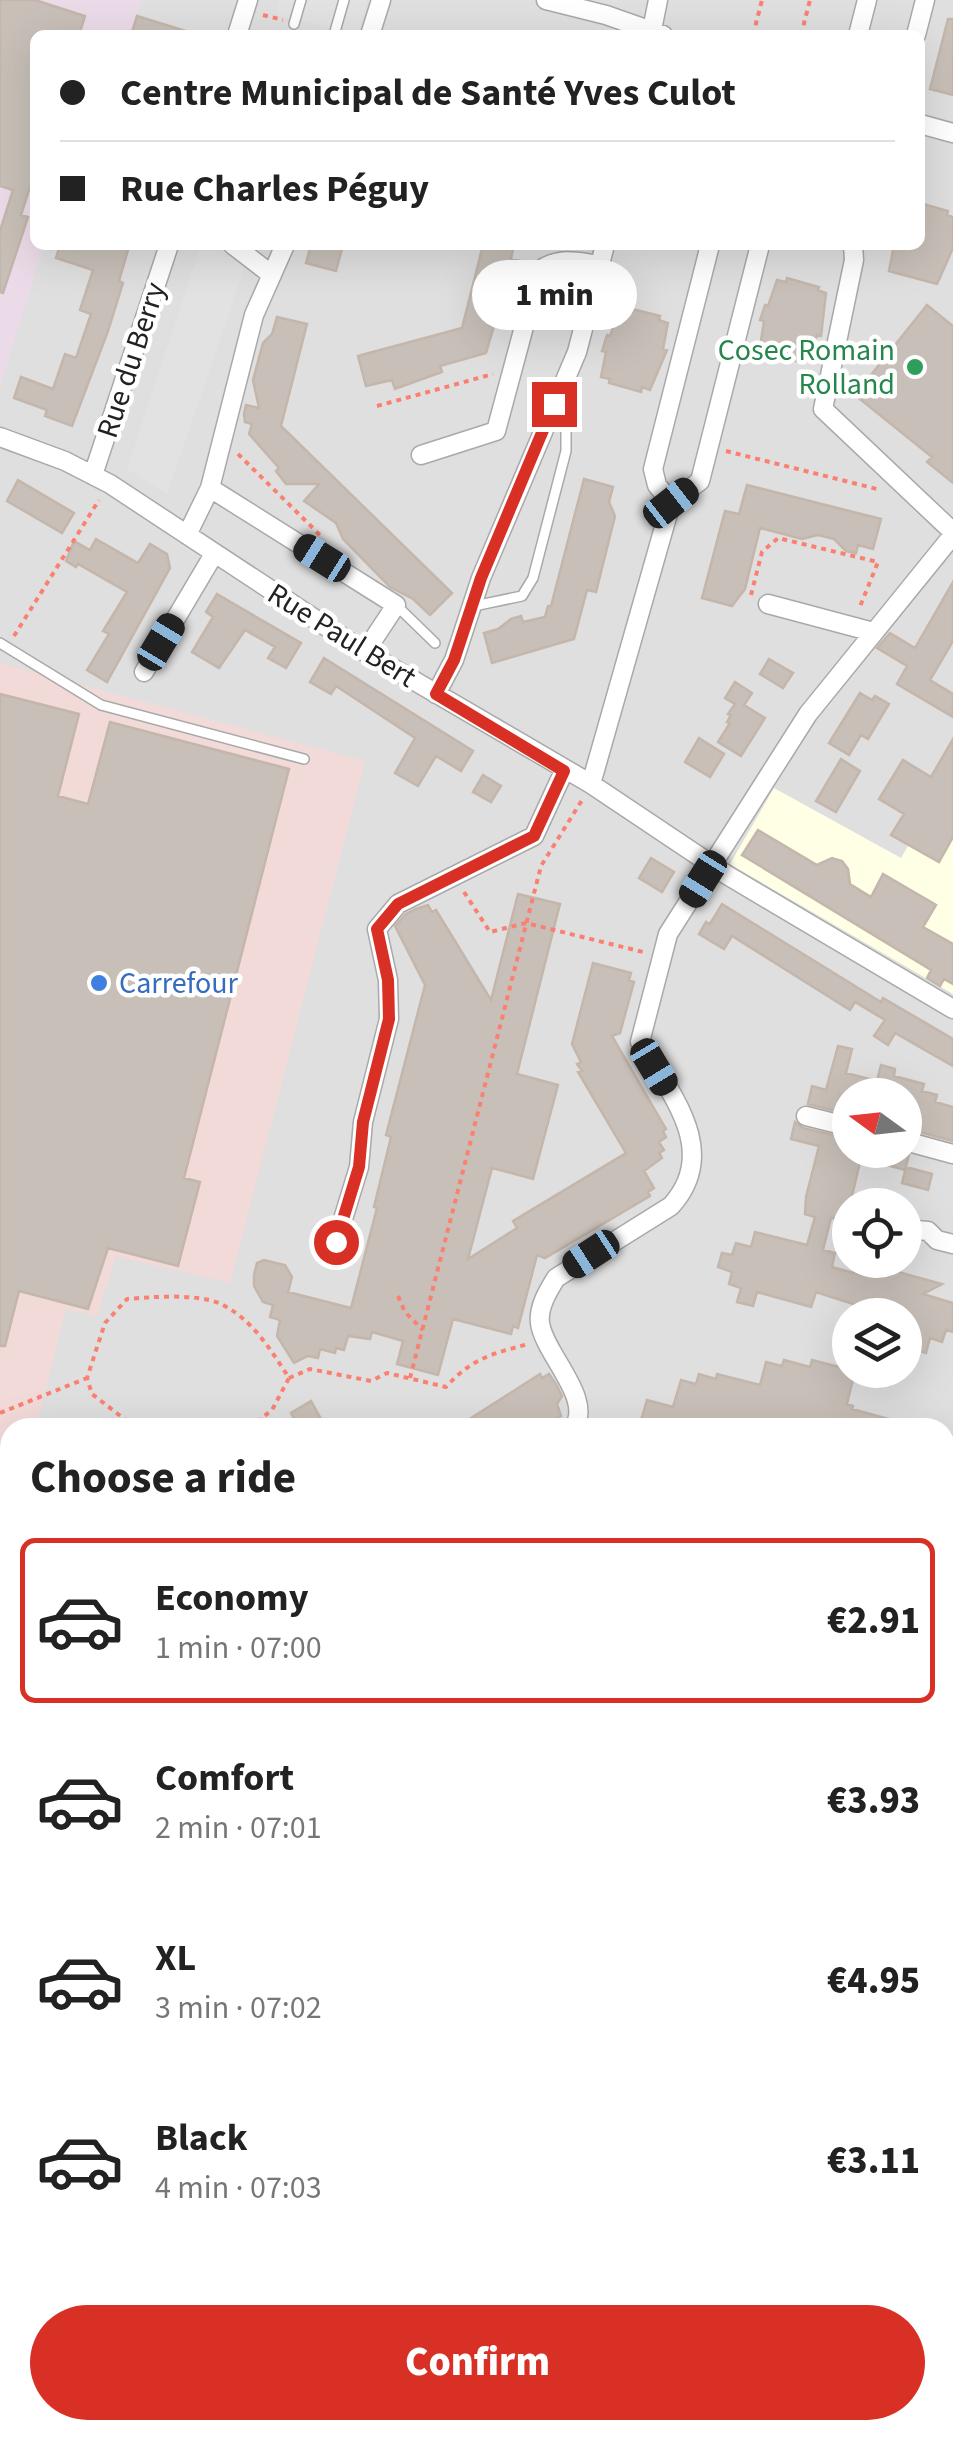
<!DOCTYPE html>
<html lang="en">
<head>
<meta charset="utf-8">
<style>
  :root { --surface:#fff; --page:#f2f2f2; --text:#222; --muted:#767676; --line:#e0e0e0; --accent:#d93025 }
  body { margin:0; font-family:"Source Sans 3",sans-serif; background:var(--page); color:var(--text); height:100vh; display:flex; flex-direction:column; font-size:38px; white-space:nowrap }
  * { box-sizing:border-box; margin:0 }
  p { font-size:32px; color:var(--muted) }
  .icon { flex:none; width:55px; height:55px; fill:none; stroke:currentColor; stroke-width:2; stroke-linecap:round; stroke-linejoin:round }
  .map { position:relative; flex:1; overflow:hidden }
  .panel { position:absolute; left:0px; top:1418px; width:955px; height:1022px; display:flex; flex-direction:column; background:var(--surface); border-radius:30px 30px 0 0; box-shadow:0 10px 40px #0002 }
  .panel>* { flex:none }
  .hud { position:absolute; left:30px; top:30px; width:895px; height:220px; border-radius:15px; box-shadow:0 10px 40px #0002; display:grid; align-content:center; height:220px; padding:0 30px; background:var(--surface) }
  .needle { width:65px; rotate:285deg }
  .fabs { position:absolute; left:832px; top:1078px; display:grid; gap:20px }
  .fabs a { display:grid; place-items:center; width:90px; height:90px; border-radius:50%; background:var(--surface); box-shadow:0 10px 40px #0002; font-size:50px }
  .end { position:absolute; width:45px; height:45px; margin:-22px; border:12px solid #d93025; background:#fff; box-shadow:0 0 0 5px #fff }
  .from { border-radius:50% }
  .bubble { position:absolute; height:70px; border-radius:35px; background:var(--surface); box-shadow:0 10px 40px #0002; font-size:32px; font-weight:800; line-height:70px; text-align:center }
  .car { position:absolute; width:30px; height:60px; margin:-30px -15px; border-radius:12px; box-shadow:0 0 8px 2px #0007; background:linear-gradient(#222 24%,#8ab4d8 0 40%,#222 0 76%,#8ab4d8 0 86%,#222 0) }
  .hud b { display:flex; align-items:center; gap:35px; height:95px; font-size:38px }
  .hud b+b { border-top:2px solid var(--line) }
  .hud i { width:25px; height:25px; background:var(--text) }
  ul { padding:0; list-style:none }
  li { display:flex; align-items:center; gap:30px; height:165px; margin:0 20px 15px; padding:0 10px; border:5px solid transparent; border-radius:15px }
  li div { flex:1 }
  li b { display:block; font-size:38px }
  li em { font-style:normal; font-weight:800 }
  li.current { border-color:var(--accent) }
  li>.icon { width:90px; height:90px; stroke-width:1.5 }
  h2 { padding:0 30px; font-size:45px; line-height:120px }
  .action { display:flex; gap:20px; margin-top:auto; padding:20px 30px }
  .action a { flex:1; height:115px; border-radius:60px; background:var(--accent); color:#fff; font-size:40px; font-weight:800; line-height:115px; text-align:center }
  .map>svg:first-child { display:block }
  .residential { fill:#e0dfdf; fill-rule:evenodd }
  .commercial { fill:#f2dad9 }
  .industrial { fill:#ebdbe8 }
  .education { fill:#ffffe5 }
  .grass { fill:#cdebb0 }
  .pitch { fill:#88e0be }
  .parking { fill:#e2e2e2 }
  .building { fill:#c7bfb8; stroke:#c4b6ab; stroke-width:2.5 }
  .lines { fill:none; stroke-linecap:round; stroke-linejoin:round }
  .service-casing { stroke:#a9a9a9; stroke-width:12 }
  .minor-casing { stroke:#a9a9a9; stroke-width:21 }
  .secondary-casing { stroke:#707d05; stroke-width:26 }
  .path { stroke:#fa8072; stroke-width:4; stroke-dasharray:5 5; stroke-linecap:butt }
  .service { stroke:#fff; stroke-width:9 }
  .minor { stroke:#fff; stroke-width:18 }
  .secondary { stroke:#f7fabf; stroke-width:22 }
  .route { stroke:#d93025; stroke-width:12 }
  .leisure-dot { fill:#2e9e5b; stroke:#fff; stroke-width:4 }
  .shop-dot { fill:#3f7fe0; stroke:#fff; stroke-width:4 }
  .labels { text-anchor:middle; stroke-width:9; stroke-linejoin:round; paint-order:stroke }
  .leisure-label { font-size:30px; fill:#27864d; stroke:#fff; text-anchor:end }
  .street-label { font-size:30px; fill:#222; stroke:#fff }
  .shop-label { font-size:30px; fill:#366cbe; stroke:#fff; text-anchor:start }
</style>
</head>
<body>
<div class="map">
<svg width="953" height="2439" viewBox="0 0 953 2439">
  <rect width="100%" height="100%" fill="#f2efe9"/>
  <path class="residential" d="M0 0H953V2439H0ZM35 35H920V245H35ZM850 1095H905V1150H850ZM850 1205H905V1260H850ZM850 1315H905V1370H850ZM10 1428H945V2430H10Z"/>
  <path class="commercial" d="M0 663 365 761 230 1283 116 1256 97 1316 66 1309 36 1427 10 1428V1444L0 1441Z"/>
  <path class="industrial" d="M0 0H142L130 35H35V245H44L0 386Z"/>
  <path class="education" d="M953 768V994L730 864 774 788 901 858Z"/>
  <path class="grass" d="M10 2178V2430H97L95 2439H0V2195Z
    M342 2430H466V2435L479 2439H339Z"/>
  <path class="pitch" d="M945 2284 953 2291V2396L945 2390Z"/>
  <path class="parking" d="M280 0H367L358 35 276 15Z
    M201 245 246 264 167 494 127 469Z
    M0 2039 10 2044V2097L0 2091Z"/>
  <path class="building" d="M0 0H35L85 16 79 35H35V171L21 215 28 217 3 293 0 292V231L13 190 0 186Z
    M137 16 186 31 185 35H131Z
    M948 19H953V95L930 89Z
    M920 203 948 211 947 215 953 217V248L937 284 889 271 894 245H920Z
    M60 245H114L128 250 119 281 123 283 108 331 72 426 45 416 47 410 14 398 21 377 53 389 65 354 76 358 91 314 80 310 93 270 56 258Z
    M311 245H343L336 271 306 263Z
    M483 245H514L511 259 520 261 508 304 489 325 494 326 486 353 440 366 442 372 395 389 392 380 366 386 358 356 462 328Z
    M787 278 819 287 818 290 826 293 821 336 817 335 809 360 801 357 800 362 767 353 768 349 760 347 764 321 760 320 765 305 768 306 777 280 786 282Z
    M927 305 953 326V483L927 462 932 457 855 395Z
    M628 308 660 316 659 320 668 323 663 349 667 350 650 390 642 387 641 392 609 383 610 379 601 377 606 352 602 351 607 335 610 336 619 310 627 312Z
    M277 317 307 324 281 426 452 593 430 615 413 599 390 587 343 539 336 523 304 501 319 484H286L276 471 279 468 249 434 252 424 245 422 244 414 246 405 259 408 253 380 263 343 272 334Z
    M584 479 613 487 609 502 615 516 596 592 587 590 574 639 492 663 484 633 498 629 511 619 521 616 523 622 545 617 548 606H551Z
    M18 480 74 513 62 533 7 501Z
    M747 485 881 519 873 549 858 545 856 553 846 551 834 539 818 535 802 539 760 528 745 589 732 606 702 598 725 511 739 514Z
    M96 539 138 563 150 544 167 554 170 568 107 682 87 670 109 634 103 631 127 592 78 564 76 567 66 561 74 541 90 550Z
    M953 582V641L930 680 953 694V717L897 684 907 666 877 648 890 633 915 648Z
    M217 594 301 643 286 668 268 658 275 647 245 630 219 668 192 652 213 617 206 612Z
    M324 658 473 751 461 771 436 756 418 786 395 773 415 738 336 686 331 694 310 682Z
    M769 659 793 673 783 688 760 674Z
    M735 682 752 693 744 705 765 718 741 756 718 742 730 723 727 722 731 715 728 714 735 704 725 698Z
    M860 693 872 700 875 696 889 704 868 739 861 735 849 755 829 743Z
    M0 694 79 714 58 796 88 804 110 722 289 769 184 1178 200 1182 178 1266 108 1248 88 1309 19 1291 5 1346H0Z
    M699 738 724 754 710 777 685 762Z
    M953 739V837L939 862 891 835 904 814 879 799 903 760 931 777Z
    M841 759 860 771 836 812 816 801Z
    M483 775 501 786 491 802 473 792Z
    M758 830 817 865 832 858 842 861 848 869 850 884 871 897 883 874 936 905 923 927 953 944V984L944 979 940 986 927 978 931 970 742 855Z
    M651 858 674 872 662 892 639 878Z
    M518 894 560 904 517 1074 558 1085 533 1179 492 1168 468 1259 517 1228 513 1221 626 1153 578 1072 582 1071 577 1064 581 1062 572 1044 593 963 631 973 629 980 634 982 620 1033 612 1036 666 1129 663 1131 666 1137 659 1142 664 1150 659 1153 662 1158 644 1171 654 1188 648 1192 650 1196 545 1258 537 1255 518 1328 513 1326 511 1334 453 1319 438 1375 397 1364 403 1341 372 1332 370 1339 348 1336 344 1350 336 1348 335 1353 320 1349 318 1358 308 1356 294 1363 277 1336 280 1320 270 1317 273 1305 263 1302 254 1286V1275L257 1263 264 1260 285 1265 292 1277 288 1292 351 1308 377 1208 374 1207 391 1137 386 1135 425 985 395 926 406 914 416 909 428 905 432 912 436 910 491 1000Z
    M722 904 881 1002 883 998 953 1039V1066L895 1033 888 1045 874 1036 885 1020 855 1002 850 1010 732 936 724 949 699 934 706 922 710 924Z
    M838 1046 852 1049 846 1073 877 1081 881 1065 895 1069 894 1076 924 1084 922 1091 937 1095 935 1102 953 1107V1141L912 1130 915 1119 905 1116V1095H840L836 1111 808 1104 812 1086 826 1090Z
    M795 1122 803 1128 850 1139V1150H896L909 1155 905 1170 861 1158 846 1221 831 1218 823 1250 835 1253 832 1267 861 1275 864 1265 876 1268 878 1260H894L891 1270 942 1284 923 1294 953 1303V1332L946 1330 942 1342 930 1338 926 1353 905 1347V1315H868L869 1309 816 1292 811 1307 757 1292 753 1306 737 1302 741 1288 729 1284 732 1272 718 1267 722 1253 732 1255 736 1243 751 1247 755 1232 807 1245 815 1217 805 1214 806 1197 819 1146 791 1139Z
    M906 1167 932 1174 928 1190 902 1183Z
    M784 1360 810 1367 812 1360 855 1371 847 1404 853 1406 852 1409 903 1423 902 1428H813L795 1422 794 1428H786L763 1419 760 1428H654L640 1424 647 1400 673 1407 681 1380 696 1384 699 1374 716 1379 717 1374 760 1385 766 1362 782 1366Z
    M540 1374 542 1378 549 1374 556 1384 562 1396 557 1404 561 1416 542 1428H482L465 1422Z
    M311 1401 326 1428H299L291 1413Z"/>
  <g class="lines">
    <g class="service-casing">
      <path id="service" d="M294 24 301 0
        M334 35 344 0
        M396 605 435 643
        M474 606 522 596 533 578 566 451V431L555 406
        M0 643 101 705 304 759
        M948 2005 953 2009
        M0 2067 10 2073
        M0 2159 4 2141 0 2112
        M945 2173 953 2179
        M833 2439 840 2430"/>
    </g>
    <g class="minor-casing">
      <path id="minor" d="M546 0 606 15 663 35
        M237 35 248 0
        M370 35 381 0
        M651 35 658 0
        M858 35 867 0
        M916 35 925 0
        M920 124 953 133
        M233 245 272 275
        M285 245 254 315 210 488 396 605 365 652
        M853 245 854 260 823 409 953 532
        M0 437 65 461 110 484 365 652 591 784 727 875 953 1009
        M421 455 496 431 539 271C558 256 577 262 600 265
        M93 475 169 245
        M671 503 657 485 653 469 710 245
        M187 535 210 488
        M768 604 873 632
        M144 672 214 554
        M436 694 454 660 481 578 577 352 605 245
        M591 784 671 503 700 481 760 245
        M806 1116 850 1127
        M905 1141 953 1154
        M905 1229 928 1231 937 1240 953 1244
        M336 1242 359 1167 363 1122 389 1019 388 980 377 929 398 904 534 836 564 771
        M573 1428C595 1400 544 1354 540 1323 538 1307 548 1291 556 1278L671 1206C721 1151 670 1093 640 1042L668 934 808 714 953 535
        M0 1481 5 1461
        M0 2109 10 2115
        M314 2439 316 2430"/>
    </g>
    <g class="secondary-casing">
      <path id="secondary" d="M945 1797 953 1800
        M945 1846 953 1843
        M649 2439 654 2430"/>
    </g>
    <path class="path" d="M263 15 283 20
      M753 35 762 0
      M801 35 810 0
      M377 406 493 374
      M726 451 881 490
      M238 454 320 535
      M751 595 762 552 778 538 878 562 859 609
      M14 636 99 500
      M464 892 490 932 526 923 643 952
      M398 1296 405 1312 423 1330
      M289 1378 310 1369 371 1381 387 1373 446 1387C472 1358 492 1354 528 1344
      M410 1378 541 866 584 797
      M0 1413 87 1378
      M136 1428 92 1394 87 1378 105 1323 127 1299C152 1297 197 1293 221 1304 252 1319 271 1350 289 1378L272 1410 249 1428
      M0 1666H10
      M0 1915 10 1918
      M154 2430 187 2439
      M230 2430 265 2439
      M103 2439 106 2430"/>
    <use href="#service" class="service"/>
    <use href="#minor" class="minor"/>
    <use href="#secondary" class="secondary"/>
  </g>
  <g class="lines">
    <path class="route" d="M336 1242 359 1167 363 1122 389 1019 388 980 377 929 398 904 534 836 564 771 436 694 454 660 481 578 554 404"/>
  </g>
  <circle class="leisure-dot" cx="915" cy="367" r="10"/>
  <circle class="shop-dot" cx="99" cy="983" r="10"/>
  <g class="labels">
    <g class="leisure-label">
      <text x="895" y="360">Cosec Romain<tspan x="895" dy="34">Rolland</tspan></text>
    </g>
    <g class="street-label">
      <text transform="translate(131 360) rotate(-72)" y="10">Rue du Berry</text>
      <text transform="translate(342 635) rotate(32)" y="10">Rue Paul Bert</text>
    </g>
    <g class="shop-label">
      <text x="119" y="993">Carrefour</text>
    </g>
  </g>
</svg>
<div class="fabs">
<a><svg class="needle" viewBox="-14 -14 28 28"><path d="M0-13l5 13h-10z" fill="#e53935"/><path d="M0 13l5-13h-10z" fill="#767676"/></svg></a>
<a><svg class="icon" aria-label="locate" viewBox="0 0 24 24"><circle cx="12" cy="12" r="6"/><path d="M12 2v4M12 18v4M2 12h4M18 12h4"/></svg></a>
<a><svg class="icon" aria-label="layers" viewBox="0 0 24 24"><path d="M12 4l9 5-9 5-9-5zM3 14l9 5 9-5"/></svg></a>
</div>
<i class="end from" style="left:336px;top:1242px"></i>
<i class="end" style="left:554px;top:404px"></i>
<div class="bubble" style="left:472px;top:260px;width:165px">1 min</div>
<i class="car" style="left:671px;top:503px;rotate:52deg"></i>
<i class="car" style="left:322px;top:558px;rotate:302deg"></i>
<i class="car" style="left:161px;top:642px;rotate:31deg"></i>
<i class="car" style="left:703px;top:879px;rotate:212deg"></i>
<i class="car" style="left:654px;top:1067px;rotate:149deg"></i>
<i class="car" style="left:591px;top:1254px;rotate:237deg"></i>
<div class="hud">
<b><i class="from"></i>Centre Municipal de Santé Yves Culot</b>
<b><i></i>Rue Charles Péguy</b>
</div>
<section class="panel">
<h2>Choose a ride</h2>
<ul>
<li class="current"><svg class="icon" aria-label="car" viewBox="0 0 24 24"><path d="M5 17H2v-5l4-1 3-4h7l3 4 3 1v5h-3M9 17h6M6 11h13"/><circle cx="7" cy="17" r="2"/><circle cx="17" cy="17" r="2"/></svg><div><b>Economy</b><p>1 min · 07:00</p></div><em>€2.91</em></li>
<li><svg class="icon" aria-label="car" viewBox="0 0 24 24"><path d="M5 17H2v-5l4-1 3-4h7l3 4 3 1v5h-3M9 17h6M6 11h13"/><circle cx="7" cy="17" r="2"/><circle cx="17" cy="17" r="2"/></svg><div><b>Comfort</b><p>2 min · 07:01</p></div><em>€3.93</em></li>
<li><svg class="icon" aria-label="car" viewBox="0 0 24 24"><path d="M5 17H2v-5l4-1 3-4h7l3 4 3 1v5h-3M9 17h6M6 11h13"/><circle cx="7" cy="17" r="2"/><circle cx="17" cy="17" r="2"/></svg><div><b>XL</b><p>3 min · 07:02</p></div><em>€4.95</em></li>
<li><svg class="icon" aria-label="car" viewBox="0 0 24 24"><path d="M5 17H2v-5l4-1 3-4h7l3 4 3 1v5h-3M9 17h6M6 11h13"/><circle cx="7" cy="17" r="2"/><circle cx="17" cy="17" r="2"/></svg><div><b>Black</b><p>4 min · 07:03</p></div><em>€3.11</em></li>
</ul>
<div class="action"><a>Confirm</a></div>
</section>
</div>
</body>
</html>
